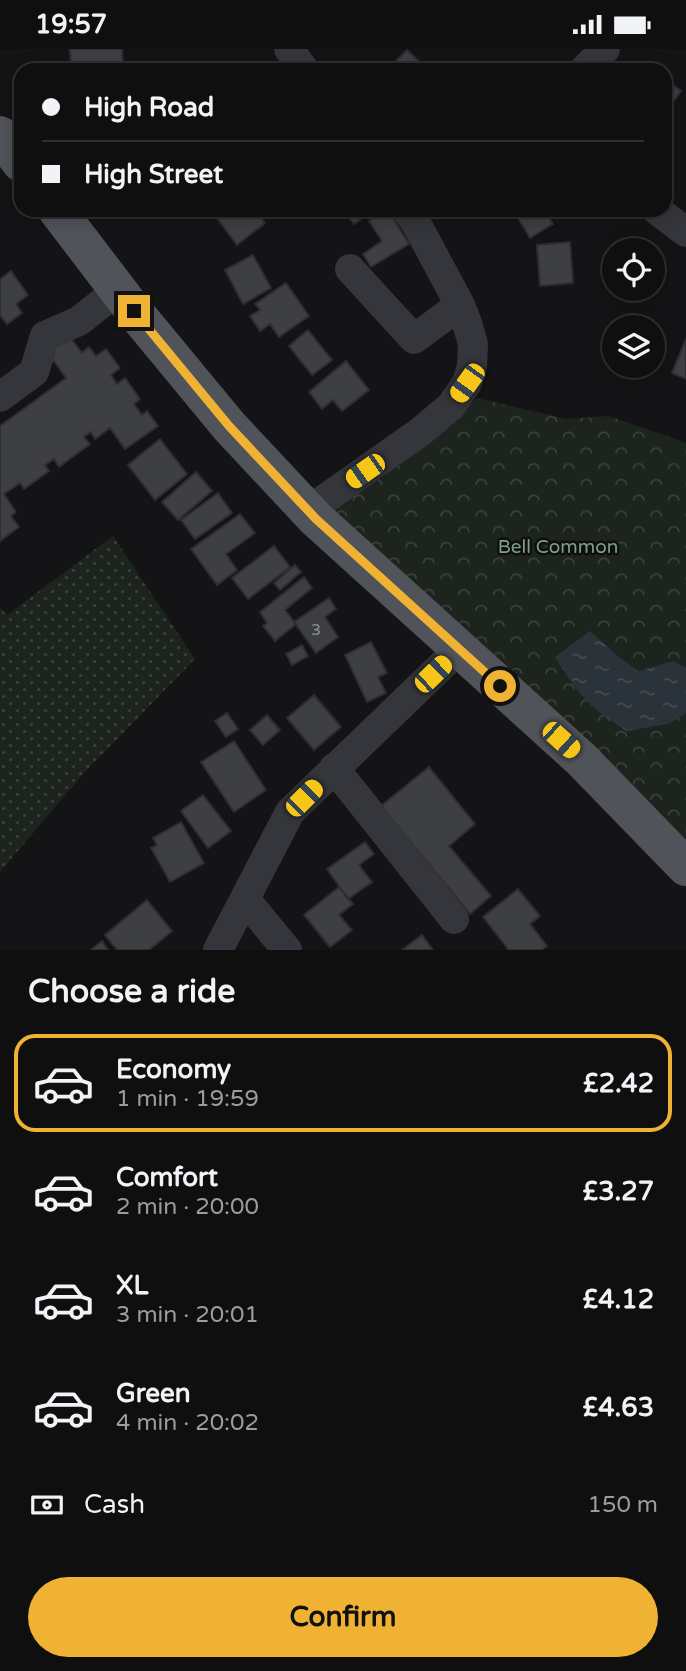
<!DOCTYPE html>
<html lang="en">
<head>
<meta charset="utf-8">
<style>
  :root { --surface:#0f0f10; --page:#1d1d1e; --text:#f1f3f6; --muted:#9b9c9f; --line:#2f2f30; --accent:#f0b232 }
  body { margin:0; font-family:"Varela Round",sans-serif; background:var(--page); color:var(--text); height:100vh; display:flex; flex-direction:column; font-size:26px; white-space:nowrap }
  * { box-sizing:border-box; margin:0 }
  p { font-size:23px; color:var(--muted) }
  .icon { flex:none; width:38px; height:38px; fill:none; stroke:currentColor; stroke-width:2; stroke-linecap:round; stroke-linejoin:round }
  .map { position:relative; height:901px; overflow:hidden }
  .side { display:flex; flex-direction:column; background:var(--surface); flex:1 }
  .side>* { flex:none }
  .banner { position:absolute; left:14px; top:14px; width:658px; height:154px; border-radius:21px; box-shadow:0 4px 18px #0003,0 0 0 2px var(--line); display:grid; align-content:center; height:154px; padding:0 28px; background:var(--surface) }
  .buttons { position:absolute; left:602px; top:189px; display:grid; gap:14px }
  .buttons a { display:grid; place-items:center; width:63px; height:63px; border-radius:50%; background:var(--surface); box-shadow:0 4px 18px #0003,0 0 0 2px var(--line); font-size:35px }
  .end { position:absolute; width:32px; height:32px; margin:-16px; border:9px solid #f0b232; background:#111; box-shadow:0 0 0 4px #111 }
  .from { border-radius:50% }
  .car { position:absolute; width:21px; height:42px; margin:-21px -10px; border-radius:9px; box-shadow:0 0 5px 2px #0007; background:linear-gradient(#f5c518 24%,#345 0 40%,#f5c518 0 76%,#345 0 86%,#f5c518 0) }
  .banner b { display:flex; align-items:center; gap:24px; height:66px; font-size:26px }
  .banner b+b { border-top:2px solid var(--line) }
  .banner i { width:18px; height:18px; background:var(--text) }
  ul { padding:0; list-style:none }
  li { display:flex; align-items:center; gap:21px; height:98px; margin:0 14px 10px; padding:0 14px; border:4px solid transparent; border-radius:21px }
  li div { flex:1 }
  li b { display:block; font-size:26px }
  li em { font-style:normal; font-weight:700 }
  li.current { border-color:var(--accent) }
  li>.icon { width:63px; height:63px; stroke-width:1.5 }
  h2 { padding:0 28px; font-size:32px; line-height:84px }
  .pay { display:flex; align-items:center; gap:18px; height:77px; padding:0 28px; font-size:26px }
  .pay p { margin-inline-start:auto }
  .action { display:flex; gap:14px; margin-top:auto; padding:14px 28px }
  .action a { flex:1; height:80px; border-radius:42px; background:var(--accent); color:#111; font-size:28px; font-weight:700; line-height:80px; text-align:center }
  .status { display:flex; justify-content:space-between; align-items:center; height:49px; padding:0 35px; background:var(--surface); direction:ltr }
  .status svg { height:19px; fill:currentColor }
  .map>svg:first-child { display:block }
  .park { fill:url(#park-crowns) }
  .garden { fill:url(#garden-dots) }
  .water { fill:url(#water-ripples) }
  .building { fill:#3e3f43; stroke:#2e2e32; stroke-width:2 }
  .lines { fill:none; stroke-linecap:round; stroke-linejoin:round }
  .minor { stroke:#35363b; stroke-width:30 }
  .major { stroke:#51535a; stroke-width:38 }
  .route { stroke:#f0b232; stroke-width:9 }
  .labels { text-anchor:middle; stroke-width:5; stroke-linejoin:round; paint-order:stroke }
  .number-label { font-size:16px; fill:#8c9099 }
  .park-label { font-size:19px; fill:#7da180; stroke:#0f0f11 }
</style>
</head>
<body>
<div class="status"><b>19:57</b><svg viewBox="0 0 49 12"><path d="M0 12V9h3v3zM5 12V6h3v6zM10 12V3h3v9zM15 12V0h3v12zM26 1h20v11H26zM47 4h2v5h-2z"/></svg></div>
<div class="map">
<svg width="686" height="901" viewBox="0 0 686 901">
  <defs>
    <pattern id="park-crowns" width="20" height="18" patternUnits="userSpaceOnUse" patternTransform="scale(1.75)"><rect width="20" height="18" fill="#1c241d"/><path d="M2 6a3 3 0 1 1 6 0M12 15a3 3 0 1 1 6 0" fill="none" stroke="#3a413c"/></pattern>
    <pattern id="garden-dots" width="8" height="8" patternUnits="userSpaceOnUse" patternTransform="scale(1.75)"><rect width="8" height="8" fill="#1c241d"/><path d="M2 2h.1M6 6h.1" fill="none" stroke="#3a413c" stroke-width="1.8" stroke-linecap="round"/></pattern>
    <pattern id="water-ripples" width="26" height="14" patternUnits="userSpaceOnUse" patternTransform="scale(1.75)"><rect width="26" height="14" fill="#2a333a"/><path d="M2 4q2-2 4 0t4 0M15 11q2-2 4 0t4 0" fill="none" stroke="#464e54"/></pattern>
  </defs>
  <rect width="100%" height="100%" fill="#141416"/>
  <path class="park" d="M477 349 566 370 609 367 686 394V804L328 460Z"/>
  <path class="garden" d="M113 487 195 610 84 724 0 823V558L7 566Z"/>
  <path class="water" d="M590 582 620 609 639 622 673 612 686 619V664L668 675 627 682C589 659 578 645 555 608Z"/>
  <path class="building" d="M70 0H122L123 19H114V21L71 19Z
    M407 1 428 21H393L390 18Z
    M665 30 681 42 665 64Z
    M211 161H255L265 174 237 196Z
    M343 161H373L354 175Z
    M388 161 409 195 371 218 363 205 382 192 369 172Z
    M513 161H544L553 175 530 189Z
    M570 193 573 234 540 237 537 196Z
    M253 206 271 239 243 255 225 221Z
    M11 222 28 246 16 255 22 264 7 275 0 266V230Z
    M286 234 309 267 279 288 270 275 260 282 250 267 260 261 255 255Z
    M308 281 332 311 312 326 289 297Z
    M70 288 82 304 89 298 96 307 106 300 120 319 111 326 117 335 125 329 140 350 134 355 142 366 147 362 158 377 125 400 110 379 95 390 91 383 84 388 90 395 59 418 54 410 45 416 49 422 24 440 20 434 4 445 16 463 11 467 19 478 0 492V377L66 329 48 304Z
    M686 290V330L672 324Z
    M346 312 369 341 342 362 333 351 322 360 309 343Z
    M160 390 187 425 155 451 128 416Z
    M196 423 212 442 178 471 162 453Z
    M218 444 232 464 195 490 181 471Z
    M240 465 255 484 226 505 237 521 217 536 191 500Z
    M274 497 290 518 248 550 232 529Z
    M295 516 301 523 280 541 274 534Z
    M304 528 312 539 285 561 296 575 275 592 263 577 267 574 260 563Z
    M329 549 336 560 325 568 338 588 316 604 294 573Z
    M371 593 387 624 378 628 386 644 367 653 345 606Z
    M302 596 308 607 292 616 286 605Z
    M314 646 341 678 314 701 287 669Z
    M227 664 238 680 226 688 215 672Z
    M267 666 280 681 263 696 250 681Z
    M234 692 266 741 234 763 201 713Z
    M429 718 475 775 449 797 491 847 470 865 381 757Z
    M203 746 231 782 208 799 181 762Z
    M181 773 204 814 170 833 151 799 157 796 153 789Z
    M365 793 374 805 359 816 372 833 348 850 327 820Z
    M339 838 353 855 339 866 352 881 330 898 304 866Z
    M518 840 540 867 530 875 547 897 542 901H507L508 900 483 868Z
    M147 851 172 882 149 901H117L105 886Z
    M422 886 433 901H402Z
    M102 892 108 901H91Z"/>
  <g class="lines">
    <path class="minor" d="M289 0 304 21
      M584 21 605 0
      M657 161 686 183
      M350 220 414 290 460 256
      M0 348 34 323 45 287 79 272 118 241
      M308 462 420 383 451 357 467 334 472 317 473 295 467 274 460 256 416 174 407 161
      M334 719 454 870
      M245 850 287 901
      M218 901 290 763 459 600"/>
    <path class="major" d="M0 86 21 114
      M57 161 134 262 229 377 316 470 581 710 686 818"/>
  </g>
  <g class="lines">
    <path class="route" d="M134 262 229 377 316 470 500 637"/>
  </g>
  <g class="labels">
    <g class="number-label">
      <text x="316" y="586">3</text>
    </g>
    <g class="park-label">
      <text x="558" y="504">Bell Common</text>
    </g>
  </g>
</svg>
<div class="buttons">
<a><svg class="icon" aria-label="locate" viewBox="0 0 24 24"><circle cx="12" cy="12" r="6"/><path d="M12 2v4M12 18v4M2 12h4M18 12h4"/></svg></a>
<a><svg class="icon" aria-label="layers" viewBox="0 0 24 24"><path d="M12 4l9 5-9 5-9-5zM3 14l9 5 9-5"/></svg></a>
</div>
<i class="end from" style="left:500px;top:637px"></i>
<i class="end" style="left:134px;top:262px"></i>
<i class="car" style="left:467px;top:334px;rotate:216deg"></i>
<i class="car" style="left:365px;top:422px;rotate:235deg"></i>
<i class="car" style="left:433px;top:625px;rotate:46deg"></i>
<i class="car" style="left:561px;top:691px;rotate:132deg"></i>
<i class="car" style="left:304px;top:749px;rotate:45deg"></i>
<div class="banner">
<b><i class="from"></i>High Road</b>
<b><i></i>High Street</b>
</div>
</div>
<section class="side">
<h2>Choose a ride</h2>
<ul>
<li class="current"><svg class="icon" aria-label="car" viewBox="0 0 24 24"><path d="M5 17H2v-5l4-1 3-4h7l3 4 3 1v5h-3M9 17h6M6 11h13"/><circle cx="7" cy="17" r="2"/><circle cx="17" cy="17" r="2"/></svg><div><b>Economy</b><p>1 min · 19:59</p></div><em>£2.42</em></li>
<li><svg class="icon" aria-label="car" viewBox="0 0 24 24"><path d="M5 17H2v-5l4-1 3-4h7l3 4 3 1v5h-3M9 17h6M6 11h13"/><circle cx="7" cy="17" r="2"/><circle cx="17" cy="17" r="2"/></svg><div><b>Comfort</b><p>2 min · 20:00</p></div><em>£3.27</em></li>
<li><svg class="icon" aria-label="car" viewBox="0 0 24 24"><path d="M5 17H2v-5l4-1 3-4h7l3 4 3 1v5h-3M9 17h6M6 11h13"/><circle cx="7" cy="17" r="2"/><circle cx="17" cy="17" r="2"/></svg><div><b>XL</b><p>3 min · 20:01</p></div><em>£4.12</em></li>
<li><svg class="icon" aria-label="car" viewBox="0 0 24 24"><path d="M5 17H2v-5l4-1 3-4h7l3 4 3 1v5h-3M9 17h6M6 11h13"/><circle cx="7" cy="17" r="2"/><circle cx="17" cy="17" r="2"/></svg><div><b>Green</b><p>4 min · 20:02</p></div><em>£4.63</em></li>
</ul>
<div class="pay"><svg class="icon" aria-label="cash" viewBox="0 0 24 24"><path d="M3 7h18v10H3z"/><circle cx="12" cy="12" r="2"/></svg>Cash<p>150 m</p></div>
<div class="action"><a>Confirm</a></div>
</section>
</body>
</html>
